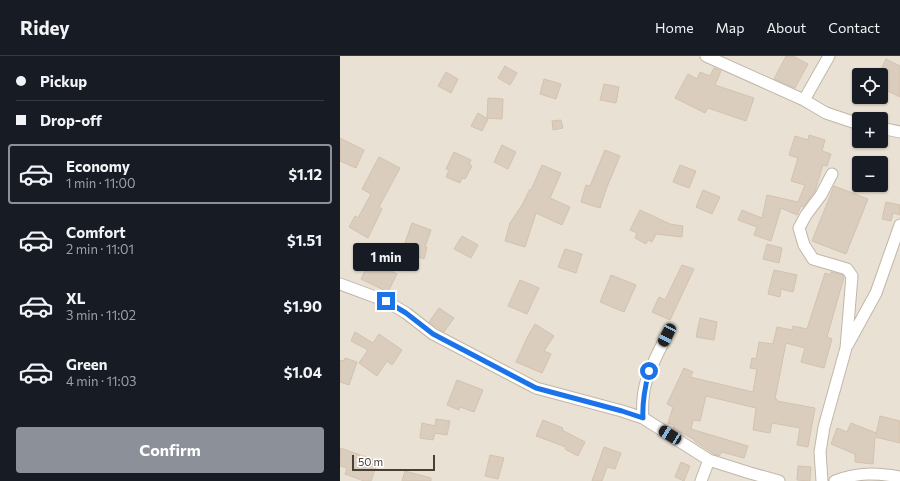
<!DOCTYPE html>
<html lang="en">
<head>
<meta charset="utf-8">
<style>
  :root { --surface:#171b24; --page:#20242c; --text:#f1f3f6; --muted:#9ea1a6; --line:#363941; --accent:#8c9099 }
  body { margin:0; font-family:Commissioner,sans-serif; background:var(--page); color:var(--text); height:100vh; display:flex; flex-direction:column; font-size:15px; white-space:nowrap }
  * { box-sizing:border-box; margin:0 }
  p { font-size:13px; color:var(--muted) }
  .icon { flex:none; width:22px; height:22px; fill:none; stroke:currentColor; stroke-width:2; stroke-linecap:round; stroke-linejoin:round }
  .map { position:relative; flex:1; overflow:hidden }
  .sheet { display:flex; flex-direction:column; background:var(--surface); width:340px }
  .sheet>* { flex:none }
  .hud { display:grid; align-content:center; height:88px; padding:0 16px; background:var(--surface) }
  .controls { position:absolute; left:512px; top:12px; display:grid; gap:8px }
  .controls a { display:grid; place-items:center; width:36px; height:36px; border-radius:4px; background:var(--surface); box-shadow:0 1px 3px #0004; font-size:20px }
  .scale { position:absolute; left:12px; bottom:10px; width:83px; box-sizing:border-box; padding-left:4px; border:2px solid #494035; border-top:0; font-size:11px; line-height:14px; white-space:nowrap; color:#494035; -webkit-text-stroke:3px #fff; paint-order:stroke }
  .end { position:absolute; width:18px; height:18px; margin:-9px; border:5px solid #1a73e8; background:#fff; box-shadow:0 0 0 2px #fff }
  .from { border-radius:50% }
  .bubble { position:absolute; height:28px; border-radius:4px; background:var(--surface); box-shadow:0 1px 3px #0004; font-size:13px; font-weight:700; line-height:28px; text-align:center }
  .car { position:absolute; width:12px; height:24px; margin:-12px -6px; border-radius:5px; box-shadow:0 0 3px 1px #0007; background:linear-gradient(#222 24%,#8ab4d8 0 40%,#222 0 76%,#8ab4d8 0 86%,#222 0) }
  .hud b { display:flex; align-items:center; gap:14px; height:38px; font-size:15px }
  .hud b+b { border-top:1px solid var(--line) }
  .hud i { width:10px; height:10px; background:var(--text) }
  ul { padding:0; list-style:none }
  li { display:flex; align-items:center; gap:12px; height:60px; margin:0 8px 6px; padding:0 8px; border:2px solid transparent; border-radius:4px }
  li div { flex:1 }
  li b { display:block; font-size:15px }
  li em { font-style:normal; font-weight:700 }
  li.active { border-color:var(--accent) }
  li>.icon { width:36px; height:36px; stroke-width:1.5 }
  .primary-button { display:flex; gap:8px; margin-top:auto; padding:8px 16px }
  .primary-button a { flex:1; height:46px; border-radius:4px; background:var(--accent); color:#fff; font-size:16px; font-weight:700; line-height:46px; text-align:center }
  header { display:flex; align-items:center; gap:24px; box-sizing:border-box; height:56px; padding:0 20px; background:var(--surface); border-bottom:1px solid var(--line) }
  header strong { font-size:19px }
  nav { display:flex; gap:22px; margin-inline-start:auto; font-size:14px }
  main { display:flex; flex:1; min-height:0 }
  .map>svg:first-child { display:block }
  .residential { fill:#e9e1d4; fill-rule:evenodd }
  .building { fill:#dbcdbe; stroke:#d3c2ae }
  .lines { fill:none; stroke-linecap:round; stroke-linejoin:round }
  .street-casing { stroke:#c1b7a8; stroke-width:13 }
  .street { stroke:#fff; stroke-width:11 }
  .route { stroke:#1a73e8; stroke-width:5 }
</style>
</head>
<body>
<header>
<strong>Ridey</strong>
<nav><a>Home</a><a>Map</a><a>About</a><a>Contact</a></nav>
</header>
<main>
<section class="sheet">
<div class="hud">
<b><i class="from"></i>Pickup</b>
<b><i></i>Drop-off</b>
</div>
<ul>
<li class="active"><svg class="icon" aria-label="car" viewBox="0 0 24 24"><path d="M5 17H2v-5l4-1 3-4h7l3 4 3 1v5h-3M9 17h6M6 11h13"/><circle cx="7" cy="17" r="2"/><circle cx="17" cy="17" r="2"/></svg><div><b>Economy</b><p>1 min · 11:00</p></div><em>$1.12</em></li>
<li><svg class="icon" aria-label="car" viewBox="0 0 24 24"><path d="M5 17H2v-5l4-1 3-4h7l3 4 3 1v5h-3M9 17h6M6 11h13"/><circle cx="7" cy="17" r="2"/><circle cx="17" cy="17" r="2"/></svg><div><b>Comfort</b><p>2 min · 11:01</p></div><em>$1.51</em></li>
<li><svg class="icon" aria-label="car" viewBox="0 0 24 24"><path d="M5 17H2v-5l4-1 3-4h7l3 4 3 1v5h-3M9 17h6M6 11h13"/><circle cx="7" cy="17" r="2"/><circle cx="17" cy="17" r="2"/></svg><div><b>XL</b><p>3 min · 11:02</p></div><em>$1.90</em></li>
<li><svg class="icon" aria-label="car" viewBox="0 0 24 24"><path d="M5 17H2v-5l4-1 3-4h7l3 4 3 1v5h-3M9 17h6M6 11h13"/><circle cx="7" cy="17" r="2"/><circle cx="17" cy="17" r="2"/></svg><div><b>Green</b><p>4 min · 11:03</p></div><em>$1.04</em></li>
</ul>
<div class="primary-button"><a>Confirm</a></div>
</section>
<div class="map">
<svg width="560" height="425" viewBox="0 0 560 425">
  <rect width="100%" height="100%" fill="#f5f0e7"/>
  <path class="residential" d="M0 0H560V425H0ZM519 19H541V41H519ZM519 63H541V85H519ZM519 107H541V129H519Z"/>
  <path class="building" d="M446 0H453L468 8 455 32 434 23Z
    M546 3 560 10V41L541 32V24L545 15 541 13Z
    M165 10 177 17 170 29 158 22Z
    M374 12 381 15 375 29 414 42 406 65 368 52 365 57 335 42 348 18 357 23 360 16 370 20Z
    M106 16 118 23 111 37 98 30Z
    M204 23 221 28 216 43 200 38Z
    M264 28 279 31 276 47 260 44Z
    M148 42 163 43 162 63 147 62Z
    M138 57 148 63 142 75 131 70Z
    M221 64 223 72 213 74 212 65Z
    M469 79 485 84 482 95 491 98 487 110 483 109 475 135 463 151 461 150 457 159 441 152 431 185 414 179 417 171 398 164 402 154 422 162 427 139 458 146 465 129 451 125 458 102 449 99 455 80 468 84Z
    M0 82 24 94 16 112 0 105Z
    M162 89 176 96 168 113 154 106Z
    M265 94 280 100 267 131 260 152 241 146 246 129 250 130Z
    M114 96 131 104 129 108 132 110 125 123 122 122 120 127 106 121 109 114 106 113Z
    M39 101 60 112 39 151 42 153 28 182 9 171 15 160 18 162 31 138 22 133Z
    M202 109 221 117 210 142 230 151 222 169 196 157 185 191 165 185 170 167 182 149 190 133 191 134Z
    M340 109 356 115 349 132 333 126Z
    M494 130 528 143 506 198 472 185Z
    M363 134 380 141 372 158 356 151Z
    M546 146 560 149V159L553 157 551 165 542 163Z
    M300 154 330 168 343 170 342 181 316 178 312 186 308 184 306 188 295 182 297 177 290 174Z
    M72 167 91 174 85 191H87L84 203 62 195Z
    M122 180 138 189 131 202 114 193Z
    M427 188 442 192 439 207 423 203Z
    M225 193 242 198 236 217 218 211Z
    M30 205 57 218 48 236 21 223Z
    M342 209 354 213 330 264 312 256 319 241 325 244Z
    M434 214 457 219 453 236 441 233 440 241 428 238Z
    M491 216 503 219 504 221 487 281 492 283 484 312 461 306 465 292 446 287 435 343H437V345L475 352 468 391 457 389 460 372 432 367 430 377 413 374 416 352 366 340 360 365 353 364 351 373 408 390 404 402 382 396 379 400 374 398 354 385 355 384 333 372 334 369 328 367 333 351 327 348 344 312 353 316 350 321 413 336 417 313 410 312 412 302 416 303 419 286 433 288 437 271 452 274 453 270 467 273 485 217 490 219Z
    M271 219 296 229 284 256 260 246Z
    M180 224 199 232 187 258 168 250Z
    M99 252 114 262 104 276 89 266Z
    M360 262 377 266 374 284 356 281Z
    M195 268 214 280 204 295 211 298 202 317 176 306 188 280Z
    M15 276 33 287 39 278 62 294 52 309 47 305 37 320 19 307 28 294 11 285Z
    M5 302 17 306 9 329 0 326V304L4 305Z
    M117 324 143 334 134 356 120 351 119 354 107 349Z
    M540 360 560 365V387L535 381 533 408 515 406V398L491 388 497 372 507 376 511 367 536 377V379Z
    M96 363 110 365 107 379 95 377 93 384 80 382 82 367 95 370Z
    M203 364 223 372 222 374 245 386 238 400 225 393 226 391 196 380Z
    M264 391 281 397 275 413 267 411 262 425H252Z
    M0 392 38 405 31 425H24L5 418 7 412 0 410Z
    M150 399 164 402 158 423 145 420Z
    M341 406 350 410 344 425 335 421Z
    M458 410 471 411 470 425 457 424Z
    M65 415 91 422V425H62Z"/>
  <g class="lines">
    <g class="street-casing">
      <path id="street" d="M366 0 464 44
        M489 0 464 44 486 57 519 68
        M541 72 560 76
        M0 228 46 245 66 257 93 278 196 332 282 355 303 362 369 404 410 417 439 425
        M508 288 536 237 560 169
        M303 362C300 328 312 309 327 279
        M361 425 369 404
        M482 425 480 396 484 371 506 292 512 220 507 213 473 203 464 189 459 172 466 159 481 139 492 118
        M495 425C517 416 537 417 560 421"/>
    </g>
    <use href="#street" class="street"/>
  </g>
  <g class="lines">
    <path class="route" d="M46 245 66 257 93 278 196 332 282 355 303 362C302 346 305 331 309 315"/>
  </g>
</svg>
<div class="controls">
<a><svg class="icon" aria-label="locate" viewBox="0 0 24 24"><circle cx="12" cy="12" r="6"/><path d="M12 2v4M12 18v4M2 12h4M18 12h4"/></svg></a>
<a>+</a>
<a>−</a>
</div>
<div class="scale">50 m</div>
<i class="end from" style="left:309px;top:315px"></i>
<i class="end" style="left:46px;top:245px"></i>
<div class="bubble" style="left:13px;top:187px;width:66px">1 min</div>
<i class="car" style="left:327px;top:279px;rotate:207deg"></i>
<i class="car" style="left:330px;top:379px;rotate:302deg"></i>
</div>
</main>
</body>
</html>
